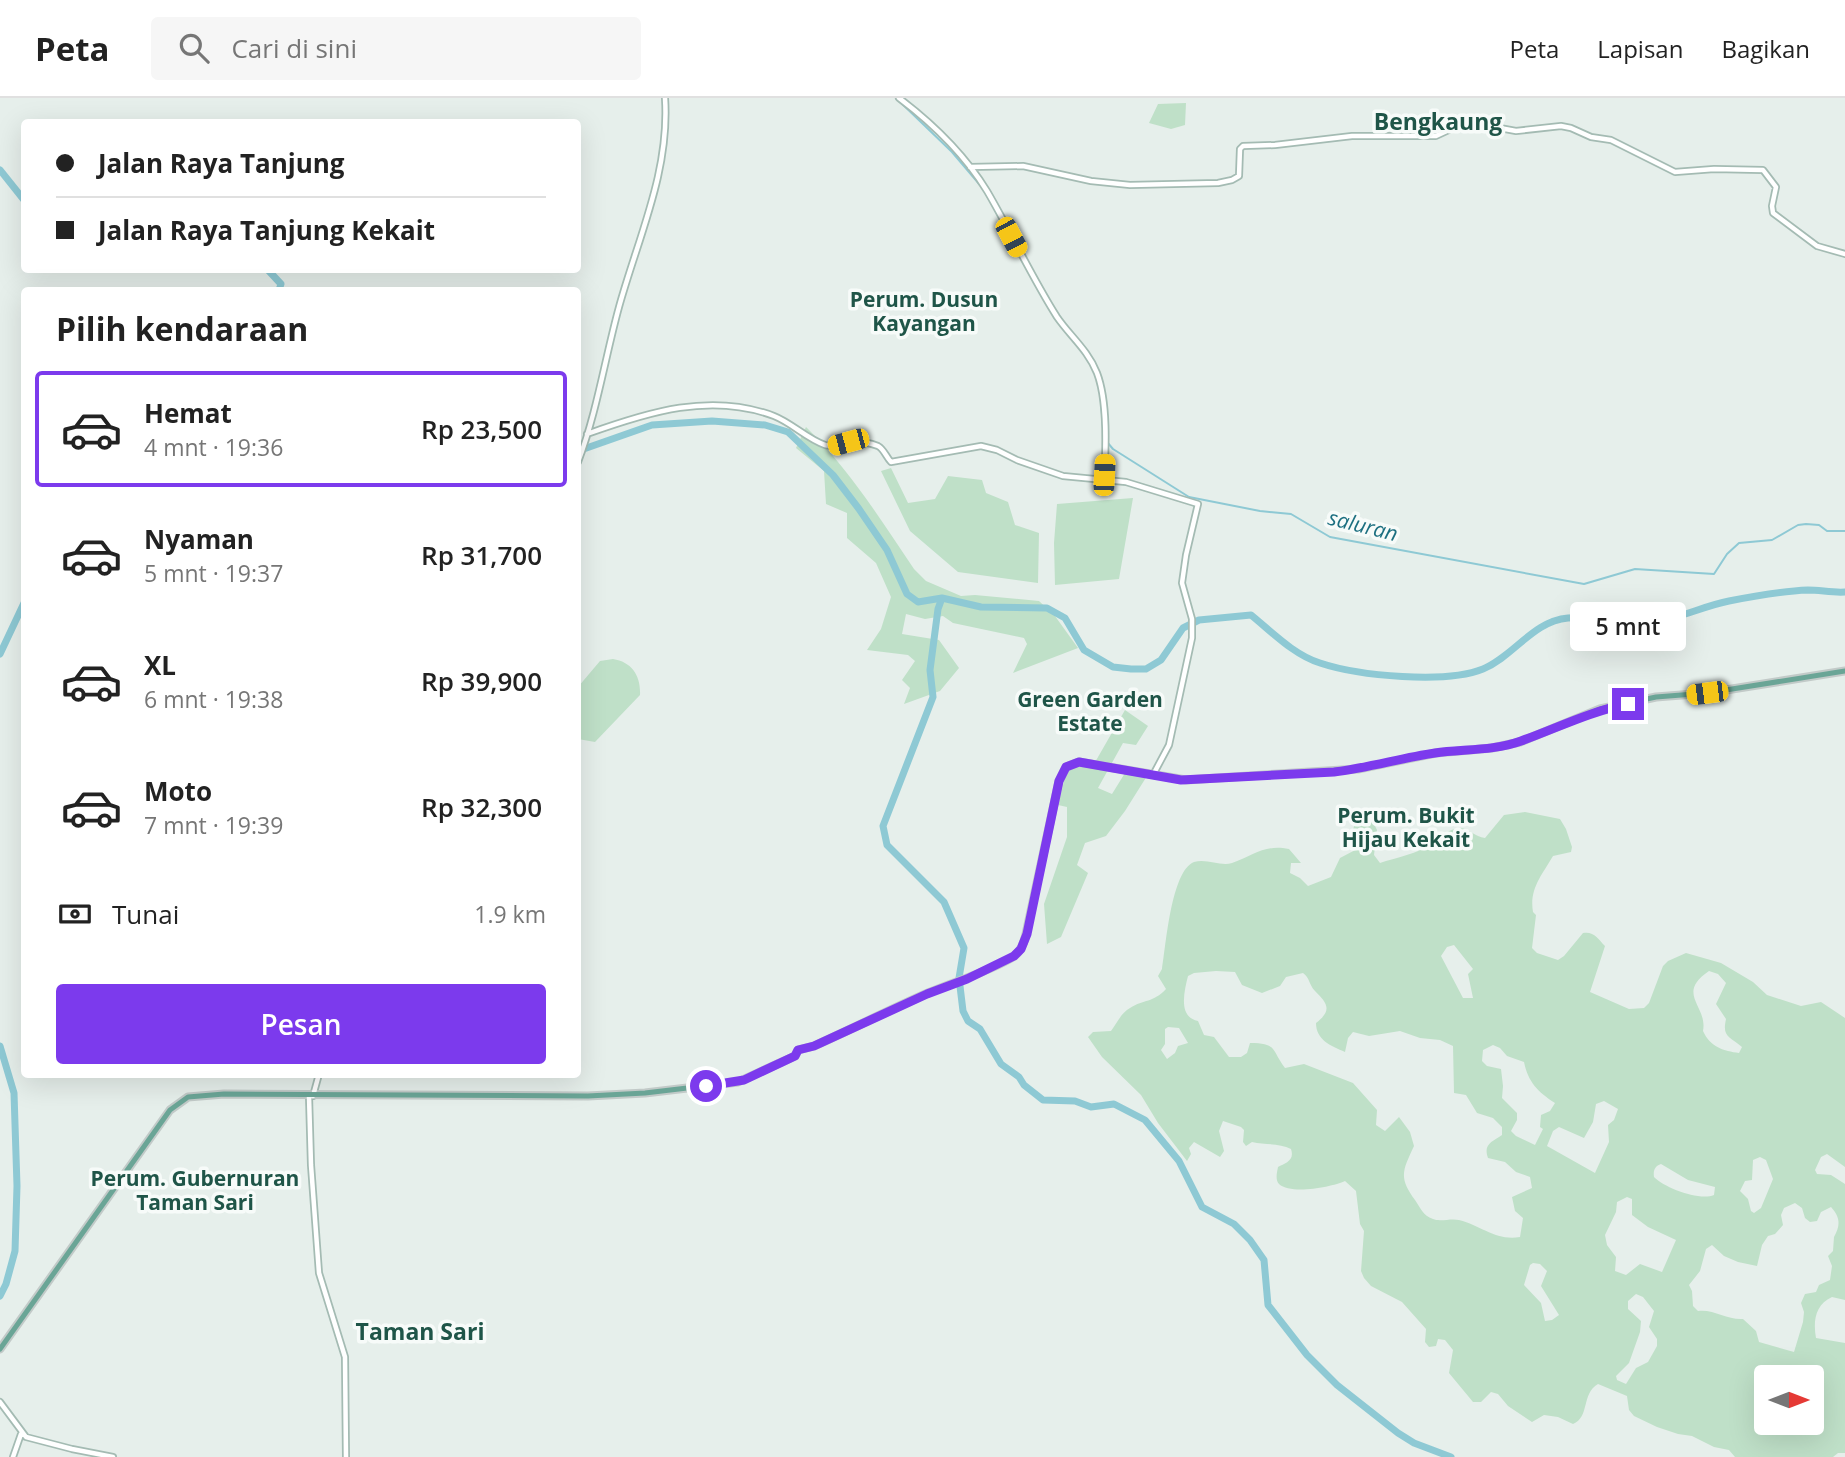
<!DOCTYPE html>
<html lang="id">
<head>
<meta charset="utf-8">
<style>
  :root { --surface:#fff; --page:#f6f6f6; --text:#222; --muted:#767676; --line:#e0e0e0; --accent:#7c3aed }
  body { margin:0; font-family:"Open Sans",sans-serif; background:var(--page); color:var(--text); height:100vh; display:flex; flex-direction:column; font-size:26px; white-space:nowrap }
  * { box-sizing:border-box; margin:0 }
  p { font-size:23px; color:var(--muted) }
  .icon { flex:none; width:38px; height:38px; fill:none; stroke:currentColor; stroke-width:2; stroke-linecap:round; stroke-linejoin:round }
  .map { position:relative; flex:1; overflow:hidden }
  .details { position:absolute; left:21px; top:189px; width:560px; height:791px; display:flex; flex-direction:column; background:var(--surface); border-radius:7px; box-shadow:0 7px 28px #0002 }
  .details>* { flex:none }
  .hud { position:absolute; left:21px; top:21px; width:560px; height:154px; border-radius:7px; box-shadow:0 7px 28px #0002; display:grid; align-content:center; height:154px; padding:0 35px; background:var(--surface) }
  .needle { width:46px; rotate:90deg }
  .controls { position:absolute; left:1754px; top:1267px; display:grid; gap:14px }
  .controls a { display:grid; place-items:center; width:70px; height:70px; border-radius:7px; background:var(--surface); box-shadow:0 7px 28px #0002; font-size:35px }
  .end { position:absolute; width:32px; height:32px; margin:-16px; border:9px solid #7c3aed; background:#fff; box-shadow:0 0 0 4px #fff }
  .from { border-radius:50% }
  .bubble { position:absolute; height:49px; border-radius:7px; background:var(--surface); box-shadow:0 7px 28px #0002; font-size:23px; font-weight:600; line-height:49px; text-align:center }
  .car { position:absolute; width:21px; height:42px; margin:-21px -10px; border-radius:9px; box-shadow:0 0 5px 2px #0007; background:linear-gradient(#f5c518 24%,#345 0 40%,#f5c518 0 76%,#345 0 86%,#f5c518 0) }
  .hud b { display:flex; align-items:center; gap:24px; height:66px; font-size:26px }
  .hud b+b { border-top:2px solid var(--line) }
  .hud i { width:18px; height:18px; background:var(--text) }
  ul { padding:0; list-style:none }
  li { display:flex; align-items:center; gap:21px; height:116px; margin:0 14px 10px; padding:0 21px; border:4px solid transparent; border-radius:7px }
  li div { flex:1 }
  li b { display:block; font-size:26px }
  li em { font-style:normal; font-weight:600 }
  li.current { border-color:var(--accent) }
  li>.icon { width:63px; height:63px; stroke-width:1.5 }
  h2 { padding:0 35px; font-size:32px; line-height:84px }
  .pay { display:flex; align-items:center; gap:18px; height:77px; padding:0 35px; font-size:26px }
  .pay p { margin-inline-start:auto }
  .button { display:flex; gap:14px; margin-top:auto; padding:14px 35px }
  .button a { flex:1; height:80px; border-radius:7px; background:var(--accent); color:#fff; font-size:28px; font-weight:600; line-height:80px; text-align:center }
  header { display:flex; align-items:center; gap:42px; box-sizing:border-box; height:98px; padding:0 35px; background:var(--surface); border-bottom:2px solid var(--line) }
  header strong { font-size:33px }
  nav { display:flex; gap:38px; margin-inline-start:auto; font-size:24px }
  .search { width:490px; height:63px; background:var(--page); display:flex; align-items:center; gap:18px; box-sizing:border-box; padding:0 24px; border-radius:7px; color:var(--muted); font-size:26px }
  .map>svg:first-child { display:block }
  .green { fill:#bfe0c8; fill-rule:evenodd }
  .lines { fill:none; stroke-linecap:round; stroke-linejoin:round }
  .stream { stroke:#8ec9d4; stroke-width:2 }
  .river { stroke:#8ec9d4; stroke-width:7 }
  .secondary-casing { stroke:#a4bbb3; stroke-width:8 }
  .primary-casing { stroke:#c2cac8; stroke-width:9 }
  .secondary { stroke:#fff; stroke-width:4.5 }
  .primary { stroke:#6aa596; stroke-width:5 }
  .route { stroke:#7c3aed; stroke-width:9 }
  .labels { text-anchor:middle; stroke-width:7; stroke-linejoin:round; paint-order:stroke }
  .neighbourhood-label { font-size:21px; font-weight:bold; fill:#1f5548; stroke:#f7fbf9 }
  .water-label { font-size:21px; font-style:italic; fill:#1c6f80; stroke:#f7fbf9 }
  .quarter-label { font-size:23px; font-weight:bold; fill:#1f5548; stroke:#f7fbf9 }
</style>
</head>
<body>
<header>
<strong>Peta</strong>
<div class="search"><svg class="icon" aria-label="search" viewBox="0 0 24 24"><circle cx="10" cy="10" r="6"/><path d="M15 15l6 6"/></svg>Cari di sini</div>
<nav><a>Peta</a><a>Lapisan</a><a>Bagikan</a></nav>
</header>
<div class="map">
<svg width="1845" height="1359" viewBox="0 0 1845 1359">
  <rect width="100%" height="100%" fill="#e6efeb"/>
  <path class="green" d="M1186 5 1185 27 1171 31 1149 25 1158 6Z
    M806 329C849 371 881 422 914 471L926 483 961 498 975 497 1039 503 1055 518 1078 550 1013 575 1027 546 1024 540 953 525 943 518 925 521 906 516 902 536 939 542 959 570 940 593 904 606 910 590 902 582 915 563 908 557 867 552 881 531 891 499 876 465 847 440V415L826 406 824 373 796 350Z
    M891 370 908 405 935 401 948 378 982 382 986 395 1008 404 1015 427 1039 435 1038 485 958 474 910 433 881 373Z
    M1133 400 1119 481 1055 487 1054 445 1057 406Z
    M613 561C632 564 641 578 640 597L595 644 578 641V589L600 563Z
    M1125 612 1148 628 1136 647 1123 645 1098 690 1112 696 1125 675 1147 678 1125 713 1106 738 1085 745 1077 767 1088 775 1061 839 1047 846 1044 806 1067 739V709L1058 707 1067 671 1083 664 1094 666Z
    M1525 714 1560 721 1566 731 1572 749 1571 754 1553 758C1542 777 1529 791 1533 814L1536 817 1532 850 1537 855 1558 862 1564 858 1583 835C1594 833 1598 841 1605 848L1590 894 1629 911 1644 910 1649 905 1663 868 1668 863 1686 855 1721 865 1753 884 1767 897 1801 908 1821 904 1845 920V1069L1827 1056 1821 1059 1815 1072 1817 1076 1831 1077 1845 1086V1202L1832 1199C1815 1207 1813 1223 1816 1240L1845 1245V1355H1838L1833 1359H1735L1729 1352 1714 1349 1692 1338 1678 1336 1657 1329 1634 1318 1629 1312 1627 1298 1598 1286C1581 1296 1590 1319 1573 1326L1558 1319 1544 1317 1532 1324 1508 1308 1498 1296 1491 1294 1481 1304H1473L1449 1275 1453 1252 1445 1242 1438 1241 1436 1248 1429 1249 1425 1244 1426 1231 1402 1204 1371 1188 1364 1180 1361 1173 1364 1133 1360 1126 1356 1093 1345 1083C1332 1089 1291 1097 1279 1086 1275 1082 1277 1074 1278 1069 1285 1065 1295 1063 1291 1051 1280 1045 1265 1047 1252 1044L1246 1048 1243 1044 1244 1032 1241 1029 1223 1023 1219 1033 1224 1053 1220 1059 1194 1044 1189 1050 1191 1056 1187 1063 1158 1025 1141 997 1102 959 1088 939 1093 934 1111 933C1117 925 1121 915 1130 910 1144 901 1153 905 1166 891L1158 878 1162 871C1166 848 1171 773 1194 764 1207 760 1221 769 1232 765 1254 758 1263 746 1289 751L1301 765H1291L1290 775 1300 780 1308 788 1331 779 1340 760 1359 750 1361 743 1354 740 1353 732 1356 721 1362 717 1369 716 1377 732 1374 757 1380 765C1395 760 1419 755 1432 746 1441 739 1447 731 1460 730 1469 730 1475 739 1485 740L1504 717ZM1454 847 1473 871 1468 876 1473 900H1463L1441 858 1447 849ZM1216 873 1235 874 1242 887 1262 895 1280 888 1286 879 1303 875C1310 880 1309 887 1315 893 1327 905 1333 912 1316 925 1316 942 1331 948 1345 954L1348 940 1353 934 1369 938 1400 933 1420 940 1440 942 1453 948 1454 995 1466 997 1477 1015 1493 1020 1502 1029V1037C1492 1044 1483 1046 1488 1060L1505 1064 1516 1074 1530 1079 1532 1090 1512 1099 1515 1113 1523 1120 1520 1139C1496 1143 1482 1128 1459 1122 1451 1120 1440 1124 1433 1121 1423 1118 1420 1109 1415 1102 1398 1079 1403 1072 1414 1048L1410 1034 1399 1019 1385 1033 1376 1027 1377 1012 1353 985 1304 966 1285 970C1271 952 1278 945 1250 945L1247 955 1241 959H1229L1214 939 1204 937 1198 923C1178 919 1184 894 1188 878L1194 875ZM1709 873 1718 876 1726 885 1716 906 1726 921C1722 939 1729 938 1742 949L1739 955C1724 953 1710 949 1703 933 1708 908 1675 896 1709 873ZM1168 929 1179 930 1188 945 1178 948 1175 955 1167 961 1161 952 1165 946V931ZM1493 947 1500 950 1507 958 1524 964C1528 984 1538 994 1555 1005L1550 1013 1541 1017 1540 1029 1543 1031 1535 1047 1516 1038 1511 1033 1517 1022V1015L1502 1000 1503 988 1501 971 1487 968 1482 963 1483 952ZM1604 1003 1618 1011 1614 1022 1608 1027 1609 1044 1595 1075 1547 1048 1553 1033 1559 1029 1584 1040 1593 1024 1596 1006ZM1760 1059 1766 1062 1773 1081 1761 1110 1754 1115 1751 1113 1748 1101 1740 1093 1745 1083 1752 1082 1753 1062ZM1661 1066 1688 1082 1715 1089 1714 1097C1699 1103 1665 1090 1654 1079 1653 1072 1655 1068 1661 1066ZM1627 1099 1632 1101V1117L1648 1129 1676 1142 1662 1174 1640 1166 1626 1177 1615 1173 1616 1159 1607 1147 1605 1137 1616 1114 1617 1104ZM1795 1105 1802 1110 1805 1120 1810 1124 1817 1123 1821 1114 1831 1109C1841 1120 1840 1128 1834 1139L1833 1153 1828 1158 1832 1168 1830 1182 1819 1187 1816 1194 1805 1196 1801 1205 1804 1214 1803 1224 1794 1254 1759 1244 1756 1233 1743 1221C1727 1222 1714 1211 1698 1213L1693 1208 1692 1193 1689 1187 1700 1173 1706 1151 1712 1147 1724 1158 1738 1164 1757 1168 1762 1147 1768 1138 1775 1136 1783 1127 1781 1117 1784 1110ZM1533 1165 1540 1166 1547 1173 1541 1188 1559 1217 1552 1222 1545 1223 1541 1205 1524 1187 1530 1167ZM1636 1196 1643 1199 1654 1213 1649 1229 1657 1241V1248L1648 1264 1636 1270 1626 1286 1617 1282 1616 1278 1629 1265 1640 1234 1641 1223 1628 1211V1203ZM1766 1279H1811V1325H1766Z"/>
  <g class="lines">
    <path class="stream" d="M896 0 952 54 980 87
      M984 91 1026 170
      M1100 293 1104 340
      M1107 344 1113 351 1189 399 1260 413 1291 416 1330 439 1584 486 1635 471 1714 476 1727 456 1739 445 1772 442 1798 427 1806 426 1819 427 1827 433H1845"/>
    <path class="river" d="M0 72 24 102
      M268 172 281 186 279 192
      M578 353 652 327 712 323 765 327 788 334 833 377 859 411 887 452 907 496 918 504 942 500 981 509 1047 510 1065 520 1084 552 1113 569 1131 571H1146L1161 562 1183 530 1199 522 1251 517C1272 534 1294 557 1320 565 1359 578 1446 586 1483 571 1514 558 1533 523 1568 520 1596 517 1624 526 1652 524 1679 521 1703 508 1729 503 1755 498 1782 493 1808 492 1820 492 1833 495 1845 494
      M942 500 938 511 930 572 933 599 883 728 887 747 944 804 964 850 959 880 963 913 968 923 980 931 1001 966 1019 979 1024 987 1043 1002 1075 1003 1091 1009 1114 1006 1145 1022 1179 1063 1202 1109 1234 1126 1250 1142 1264 1162 1268 1207 1307 1257 1337 1287 1398 1335 1414 1345 1451 1359
      M0 556 24 505
      M0 948 14 995 17 1088 15 1153 6 1186 0 1198"/>
    <g class="secondary-casing">
      <path id="secondary" d="M899 0C932 25 965 57 987 93 1011 134 1031 178 1057 219 1070 238 1088 252 1097 275 1108 304 1106 350 1104 381
        M970 69 1023 68 1091 83 1130 87 1218 85 1232 82 1239 78 1240 51 1243 48 1275 47 1352 38H1436L1451 31 1478 26 1516 33 1561 28 1571 30 1591 39 1611 42 1675 74 1714 71 1763 72 1776 89 1772 108 1773 115 1817 148 1845 156
        M587 336C648 314 711 294 774 318 792 325 807 341 825 347 834 350 843 344 851 344 858 343 871 345 878 348 884 351 886 359 891 364L981 348 997 352 1017 362 1063 378 1126 384 1198 406 1186 457 1182 485 1192 521V540L1169 647 1153 677
        M578 364C597 314 605 260 619 209 638 140 670 73 665 0
        M309 998 311 1067 319 1175 345 1259 346 1359
        M313 998 319 976
        M0 1304 26 1339 72 1351 113 1359
        M13 1359 21 1336"/>
    </g>
    <g class="primary-casing">
      <path id="primary" d="M0 1251 170 1012 188 999 224 996 588 998 645 995 738 984 795 958 798 952 814 948C852 931 889 912 928 895 956 883 986 875 1013 859 1021 854 1024 845 1026 836L1059 683 1066 669 1079 664 1186 682 1358 671 1436 655 1492 650 1520 644 1600 611 1656 599 1707 595 1845 573"/>
    </g>
    <use href="#secondary" class="secondary"/>
    <use href="#primary" class="primary"/>
  </g>
  <g class="lines">
    <path class="route" d="M706 988 744 982 795 958 798 952 814 948 927 896 967 881 1014 858 1021 851 1027 836 1059 683 1066 669 1079 664 1181 682 1334 674C1368 670 1401 660 1435 655 1463 651 1494 653 1521 643 1557 630 1591 613 1628 606"/>
  </g>
  <g class="labels">
    <g class="neighbourhood-label">
      <text x="924" y="209">Perum. Dusun<tspan x="924" dy="24">Kayangan</tspan></text>
      <text x="1090" y="609">Green Garden<tspan x="1090" dy="24">Estate</tspan></text>
      <text x="1406" y="725">Perum. Bukit<tspan x="1406" dy="24">Hijau Kekait</tspan></text>
      <text x="195" y="1088">Perum. Gubernuran<tspan x="195" dy="24">Taman Sari</tspan></text>
    </g>
    <g class="water-label">
      <text transform="translate(1363 428) rotate(14)" y="7">saluran</text>
    </g>
    <g class="quarter-label">
      <text x="1438" y="32">Bengkaung</text>
      <text x="420" y="1242">Taman Sari</text>
    </g>
  </g>
</svg>
<div class="controls">
<a><svg class="needle" viewBox="-14 -14 28 28"><path d="M0-13l5 13h-10z" fill="#e53935"/><path d="M0 13l5-13h-10z" fill="#767676"/></svg></a>
</div>
<i class="end from" style="left:706px;top:988px"></i>
<i class="end" style="left:1628px;top:606px"></i>
<div class="bubble" style="left:1570px;top:504px;width:116px">5 mnt</div>
<i class="car" style="left:1011px;top:139px;rotate:152deg"></i>
<i class="car" style="left:848px;top:344px;rotate:255deg"></i>
<i class="car" style="left:1104px;top:377px;rotate:3deg"></i>
<i class="car" style="left:1707px;top:595px;rotate:263deg"></i>
<div class="hud">
<b><i class="from"></i>Jalan Raya Tanjung</b>
<b><i></i>Jalan Raya Tanjung Kekait</b>
</div>
<section class="details">
<h2>Pilih kendaraan</h2>
<ul>
<li class="current"><svg class="icon" aria-label="car" viewBox="0 0 24 24"><path d="M5 17H2v-5l4-1 3-4h7l3 4 3 1v5h-3M9 17h6M6 11h13"/><circle cx="7" cy="17" r="2"/><circle cx="17" cy="17" r="2"/></svg><div><b>Hemat</b><p>4 mnt · 19:36</p></div><em>Rp 23,500</em></li>
<li><svg class="icon" aria-label="car" viewBox="0 0 24 24"><path d="M5 17H2v-5l4-1 3-4h7l3 4 3 1v5h-3M9 17h6M6 11h13"/><circle cx="7" cy="17" r="2"/><circle cx="17" cy="17" r="2"/></svg><div><b>Nyaman</b><p>5 mnt · 19:37</p></div><em>Rp 31,700</em></li>
<li><svg class="icon" aria-label="car" viewBox="0 0 24 24"><path d="M5 17H2v-5l4-1 3-4h7l3 4 3 1v5h-3M9 17h6M6 11h13"/><circle cx="7" cy="17" r="2"/><circle cx="17" cy="17" r="2"/></svg><div><b>XL</b><p>6 mnt · 19:38</p></div><em>Rp 39,900</em></li>
<li><svg class="icon" aria-label="car" viewBox="0 0 24 24"><path d="M5 17H2v-5l4-1 3-4h7l3 4 3 1v5h-3M9 17h6M6 11h13"/><circle cx="7" cy="17" r="2"/><circle cx="17" cy="17" r="2"/></svg><div><b>Moto</b><p>7 mnt · 19:39</p></div><em>Rp 32,300</em></li>
</ul>
<div class="pay"><svg class="icon" aria-label="cash" viewBox="0 0 24 24"><path d="M3 7h18v10H3z"/><circle cx="12" cy="12" r="2"/></svg>Tunai<p>1.9 km</p></div>
<div class="button"><a>Pesan</a></div>
</section>
</div>
</body>
</html>
